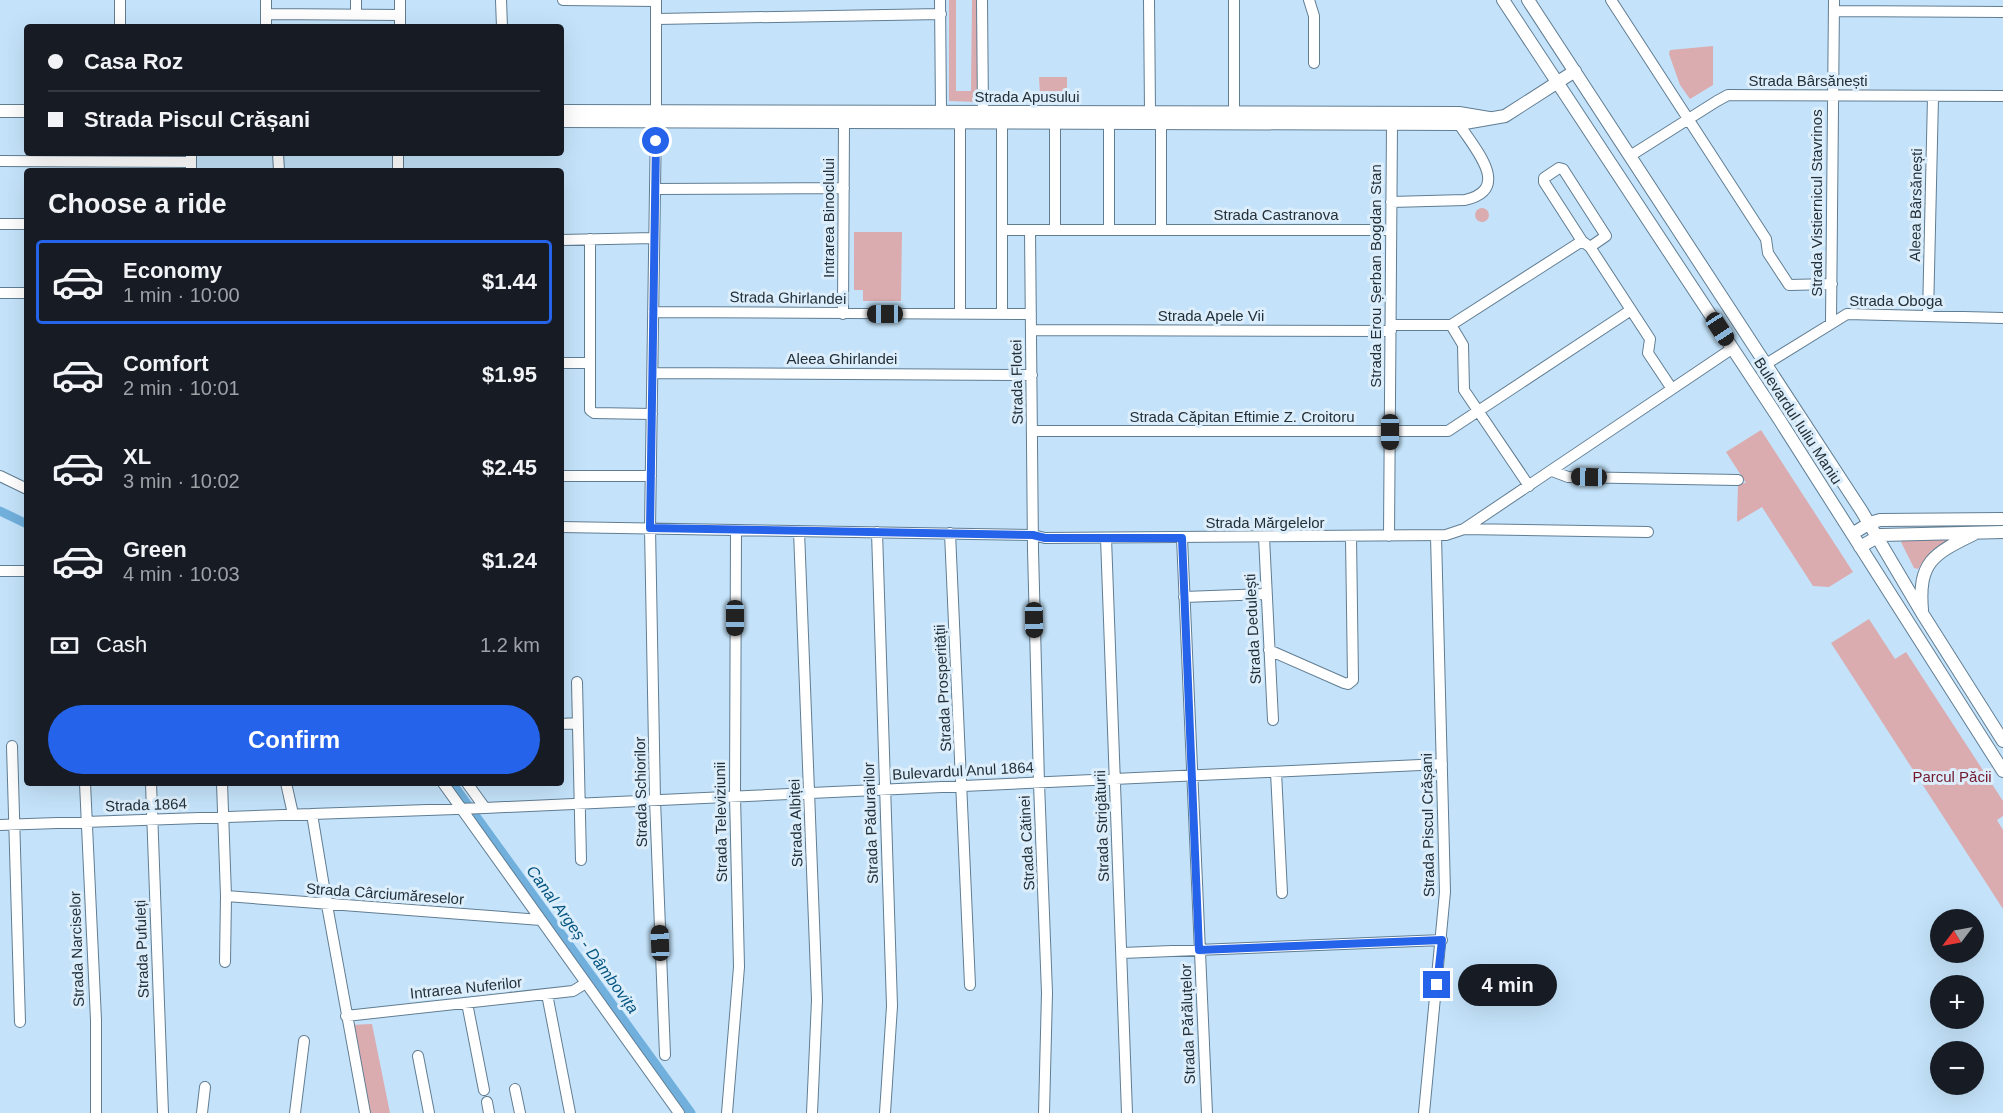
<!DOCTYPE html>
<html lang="en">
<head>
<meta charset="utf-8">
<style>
  :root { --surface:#171b24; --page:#20242c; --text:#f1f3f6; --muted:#9ea1a6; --line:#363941; --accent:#2563eb }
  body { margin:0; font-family:Arial,sans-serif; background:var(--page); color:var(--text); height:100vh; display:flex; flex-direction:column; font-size:22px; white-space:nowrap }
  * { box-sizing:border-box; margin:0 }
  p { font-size:20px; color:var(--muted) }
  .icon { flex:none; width:33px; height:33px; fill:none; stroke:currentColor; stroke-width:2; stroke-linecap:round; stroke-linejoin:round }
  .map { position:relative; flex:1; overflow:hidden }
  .details { position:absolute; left:24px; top:168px; width:540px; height:618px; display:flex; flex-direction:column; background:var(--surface); border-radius:6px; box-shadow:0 6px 24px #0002 }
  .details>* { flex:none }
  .guide { position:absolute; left:24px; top:24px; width:540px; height:132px; border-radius:6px; box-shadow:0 6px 24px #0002; display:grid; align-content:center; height:132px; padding:0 24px; background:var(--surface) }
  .needle { width:39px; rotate:238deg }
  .fabs { position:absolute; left:1930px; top:909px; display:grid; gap:12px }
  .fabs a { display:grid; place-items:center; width:54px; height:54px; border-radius:50%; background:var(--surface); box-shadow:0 6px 24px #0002; font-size:30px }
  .end { position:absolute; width:27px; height:27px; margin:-14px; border:8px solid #2563eb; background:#fff; box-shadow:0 0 0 3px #fff }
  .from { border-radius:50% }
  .bubble { position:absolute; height:42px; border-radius:21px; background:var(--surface); box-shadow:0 6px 24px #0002; font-size:20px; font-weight:700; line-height:42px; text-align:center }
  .car { position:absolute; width:18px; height:36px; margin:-18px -9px; border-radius:8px; box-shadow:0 0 4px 2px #0007; background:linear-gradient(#222 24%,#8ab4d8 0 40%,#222 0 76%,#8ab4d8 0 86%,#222 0) }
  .guide b { display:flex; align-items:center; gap:21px; height:57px; font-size:22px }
  .guide b+b { border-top:2px solid var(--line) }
  .guide i { width:15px; height:15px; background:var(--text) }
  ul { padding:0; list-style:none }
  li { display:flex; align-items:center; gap:18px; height:84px; margin:0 12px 9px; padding:0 12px; border:3px solid transparent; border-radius:6px }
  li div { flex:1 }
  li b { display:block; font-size:22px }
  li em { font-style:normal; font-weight:700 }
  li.active { border-color:var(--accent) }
  li>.icon { width:54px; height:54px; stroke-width:1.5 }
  h2 { padding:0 24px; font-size:27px; line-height:72px }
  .pay { display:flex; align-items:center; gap:15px; height:66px; padding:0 24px; font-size:22px }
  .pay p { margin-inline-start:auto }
  .action { display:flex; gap:12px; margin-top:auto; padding:12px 24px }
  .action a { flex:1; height:69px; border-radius:36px; background:var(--accent); color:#fff; font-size:24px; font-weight:700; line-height:69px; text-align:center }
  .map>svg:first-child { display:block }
  .green { fill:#dbacaf }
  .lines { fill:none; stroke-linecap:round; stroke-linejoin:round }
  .canal { stroke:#71b0dd; stroke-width:9 }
  .minor-casing { stroke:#617d92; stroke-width:12 }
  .major-casing { stroke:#617d92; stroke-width:14 }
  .minor { stroke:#fff; stroke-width:10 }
  .major { stroke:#fff; stroke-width:12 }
  .route { stroke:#2563eb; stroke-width:8 }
  .labels { text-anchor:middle; stroke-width:6; stroke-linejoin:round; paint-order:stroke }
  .street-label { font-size:15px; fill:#243038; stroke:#dceefc }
  .park-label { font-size:15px; fill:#71182b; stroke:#dceefc }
  .water-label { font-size:16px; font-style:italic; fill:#075681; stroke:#dceefc }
</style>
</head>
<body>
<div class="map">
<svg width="2003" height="1113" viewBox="0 0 2003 1113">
  <rect width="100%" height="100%" fill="#c4e3fa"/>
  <path class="green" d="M949 0H956V91H971L972 0H977V102L949 101Z
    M1713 46V85L1690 99 1680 85 1669 54 1670 50Z
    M1039 77H1067V94H1040Z
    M1475 215a7 7 0 1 1 14 0a7 7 0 1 1-14 0Z
    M854 232H902L901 301H863V290H854Z
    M1761 430 1853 572 1829 587 1813 586 1762 507 1737 522 1738 483H1746L1726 452Z
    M1903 540H1948L1931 551 1918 569 1914 568 1901 542Z
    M1869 619 1895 659 1906 652 2003 801V816L1997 820 2003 830V909L1831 643Z
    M372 1024 390 1113H368L350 1025Z"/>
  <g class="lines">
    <path class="canal" d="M0 511 27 524
      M452 783 691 1113"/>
    <g class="minor-casing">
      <path id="minor" d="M120 0V27
        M356 0V14
        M501 0 502 27
        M563 0 656 1
        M940 0 941 112
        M982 0 983 112
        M1149 0 1150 112
        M1309 0 1314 16V63
        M1611 0 1766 239 1768 253 1789 285 1832 284
        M1834 11 2003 12
        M266 14 400 15
        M657 19 941 14
        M266 27V0
        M400 27V0
        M656 111V0
        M1234 112V0
        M656 121 650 528 655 800 665 1055
        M1002 122V314
        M1109 123V230
        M191 153V171
        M278 153 279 171
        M398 153V171
        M1630 156 1717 101 1728 95 2003 96
        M0 161 191 162
        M655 189 844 188
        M1391 202 1465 200C1513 189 1474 148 1459 124
        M0 224H27
        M1002 230H1391
        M1030 230 1033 550 1039 783 1047 993 1044 1113
        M1055 230V123
        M1161 230V123
        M590 239V410L594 413 652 414
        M561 240 654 238
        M1590 247 1606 236 1563 169 1559 168 1544 178V182L1582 241 1590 247 1650 339 1648 353 1672 389
        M0 293H27
        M653 312 1031 314
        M843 314 844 122
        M960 314V122
        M1928 315 1933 97
        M1831 322 1834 0
        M1391 325H1451L1582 241
        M1451 325 1463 345 1464 390 1529 486
        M1031 330 1391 331
        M561 363H590
        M1766 364 1847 314 2003 318
        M653 373 1032 375
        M1032 431H1448L1631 310
        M1552 471 1568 477 1738 480
        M0 476 27 489
        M561 476H651
        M561 527 1033 535 1045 538 1446 535 1464 529 1733 348
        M1464 529 1648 532
        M799 531 817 1000 812 1113
        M877 532 892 1006 885 1113
        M950 533 970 985
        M1389 536 1392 124
        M1264 537 1273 720
        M1106 538 1127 1113
        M1182 538 1207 1113
        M0 571H27
        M1184 597 1266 594
        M1269 650 1344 683 1348 684 1353 680 1351 537
        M577 682 581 860
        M561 724 578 723
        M12 746 20 1022
        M1276 772 1282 893
        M85 783 96 1020V1113
        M151 783 163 1113
        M222 783 226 896 225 962
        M286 783 293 814
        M443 783 679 1113
        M467 783 485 808
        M312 814 327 905 365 1113
        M0 825 485 808 1442 764
        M226 896 541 920
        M1122 953 1442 940
        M547 994 570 1113
        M467 1003 484 1090
        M346 1016 573 991 586 983
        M418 1056 429 1113
        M515 1089 520 1113
        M487 1102 489 1113
        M202 1113 205 1087
        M295 1113 304 1041
        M727 1113 739 967 735 796 736 530
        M1424 1113 1445 892 1436 536"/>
    </g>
    <g class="major-casing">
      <path id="major" d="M1503 0 1779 419 2003 771
        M1528 0 1861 510 1922 613 2003 741
        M0 111H27
        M561 111 1459 113 1489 118
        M561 121 1459 124 1505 116 1575 71
        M1852 534 1870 523 1880 520 2003 519
        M1860 547 1881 535 2003 532
        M1922 610C1918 562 1933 554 1974 534"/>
    </g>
    <use href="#minor" class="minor"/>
    <use href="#major" class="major"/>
  </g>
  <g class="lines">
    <path class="route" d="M656 141 650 528 1033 535 1045 538H1182L1199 950 1442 940 1437 985"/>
  </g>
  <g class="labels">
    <g class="street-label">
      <text x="1808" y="86">Strada Bârsănești</text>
      <text x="1027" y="102">Strada Apusului</text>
      <text transform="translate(1817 203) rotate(-90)" y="5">Strada Vistiernicul Stavrinos</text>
      <text transform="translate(1916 205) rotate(-89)" y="5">Aleea Bârsănești</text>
      <text x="1276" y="220">Strada Castranova</text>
      <text transform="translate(829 218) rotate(-90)" y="5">Intrarea Binoclului</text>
      <text transform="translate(1376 276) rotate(-90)" y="5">Strada Erou Șerban Bogdan Stan</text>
      <text transform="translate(788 298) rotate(1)" y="5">Strada Ghirlandei</text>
      <text x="1896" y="306">Strada Oboga</text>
      <text x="1211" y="321">Strada Apele Vii</text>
      <text x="842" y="364">Aleea Ghirlandei</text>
      <text transform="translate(1017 382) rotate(-91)" y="5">Strada Flotei</text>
      <text x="1242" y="422">Strada Căpitan Eftimie Z. Croitoru</text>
      <text transform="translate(1798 421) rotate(57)" y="5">Bulevardul Iuliu Maniu</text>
      <text x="1265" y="528">Strada Mărgelelor</text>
      <text transform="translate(1253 629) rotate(-93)" y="5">Strada Dedulești</text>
      <text transform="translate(943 688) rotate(-93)" y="5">Strada Prosperității</text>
      <text transform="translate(963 771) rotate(-3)" y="5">Bulevardul Anul 1864</text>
      <text transform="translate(641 792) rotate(-91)" y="5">Strada Schiorilor</text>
      <text transform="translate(146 805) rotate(-2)" y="5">Strada 1864</text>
      <text transform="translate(721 822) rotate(-91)" y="5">Strada Televiziunii</text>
      <text transform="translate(796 823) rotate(-92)" y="5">Strada Albiței</text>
      <text transform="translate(871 823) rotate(-92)" y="5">Strada Pădurarilor</text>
      <text transform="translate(1428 825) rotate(-91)" y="5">Strada Piscul Crășani</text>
      <text transform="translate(1102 826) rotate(-92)" y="5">Strada Strigăturii</text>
      <text transform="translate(1027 843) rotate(-93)" y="5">Strada Cătinei</text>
      <text transform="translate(385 894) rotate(4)" y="5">Strada Cârciumăreselor</text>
      <text transform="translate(77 949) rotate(-92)" y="5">Strada Narciselor</text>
      <text transform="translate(142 949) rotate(-92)" y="5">Strada Pufuleți</text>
      <text transform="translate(466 988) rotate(-6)" y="5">Intrarea Nuferilor</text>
      <text transform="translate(1188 1024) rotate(-92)" y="5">Strada Părăluțelor</text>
    </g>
    <g class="park-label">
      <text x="1952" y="782">Parcul Păcii</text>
    </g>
    <g class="water-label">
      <text transform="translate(583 939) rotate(54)" y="6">Canal Argeș - Dâmbovița</text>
    </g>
  </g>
</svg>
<div class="fabs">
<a><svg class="needle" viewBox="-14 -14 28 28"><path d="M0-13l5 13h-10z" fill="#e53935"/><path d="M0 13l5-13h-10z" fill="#9ea1a6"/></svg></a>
<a>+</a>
<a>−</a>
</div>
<i class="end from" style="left:656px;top:141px"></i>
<i class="end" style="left:1437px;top:985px"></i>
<div class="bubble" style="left:1458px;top:964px;width:99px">4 min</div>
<i class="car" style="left:885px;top:314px;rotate:270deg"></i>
<i class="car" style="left:1720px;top:329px;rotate:147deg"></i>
<i class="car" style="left:1390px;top:432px;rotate:180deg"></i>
<i class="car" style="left:1589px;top:477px;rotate:271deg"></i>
<i class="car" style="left:735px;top:618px;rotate:180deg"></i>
<i class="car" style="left:1034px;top:620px;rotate:179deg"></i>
<i class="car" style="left:660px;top:943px;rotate:358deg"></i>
<div class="guide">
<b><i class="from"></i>Casa Roz</b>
<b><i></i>Strada Piscul Crășani</b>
</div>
<section class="details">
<h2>Choose a ride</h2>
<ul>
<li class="active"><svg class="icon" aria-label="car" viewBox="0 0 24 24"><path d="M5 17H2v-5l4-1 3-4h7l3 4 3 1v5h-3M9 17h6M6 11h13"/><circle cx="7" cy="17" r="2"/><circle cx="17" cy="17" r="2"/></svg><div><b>Economy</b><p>1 min · 10:00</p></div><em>$1.44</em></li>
<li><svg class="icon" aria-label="car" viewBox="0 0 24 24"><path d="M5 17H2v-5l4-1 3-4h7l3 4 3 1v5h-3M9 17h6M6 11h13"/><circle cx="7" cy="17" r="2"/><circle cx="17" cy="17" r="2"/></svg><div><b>Comfort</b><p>2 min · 10:01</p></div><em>$1.95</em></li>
<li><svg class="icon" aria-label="car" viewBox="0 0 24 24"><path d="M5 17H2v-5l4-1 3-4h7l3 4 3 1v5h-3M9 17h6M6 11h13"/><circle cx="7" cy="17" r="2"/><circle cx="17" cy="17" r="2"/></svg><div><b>XL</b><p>3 min · 10:02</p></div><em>$2.45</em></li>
<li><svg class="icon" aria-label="car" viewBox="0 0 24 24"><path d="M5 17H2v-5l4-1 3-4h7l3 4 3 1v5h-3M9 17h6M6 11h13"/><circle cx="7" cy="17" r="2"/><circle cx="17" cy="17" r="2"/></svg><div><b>Green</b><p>4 min · 10:03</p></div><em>$1.24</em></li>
</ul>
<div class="pay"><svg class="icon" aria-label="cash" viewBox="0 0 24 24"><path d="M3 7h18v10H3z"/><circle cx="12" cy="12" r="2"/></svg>Cash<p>1.2 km</p></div>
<div class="action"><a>Confirm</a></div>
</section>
</div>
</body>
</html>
